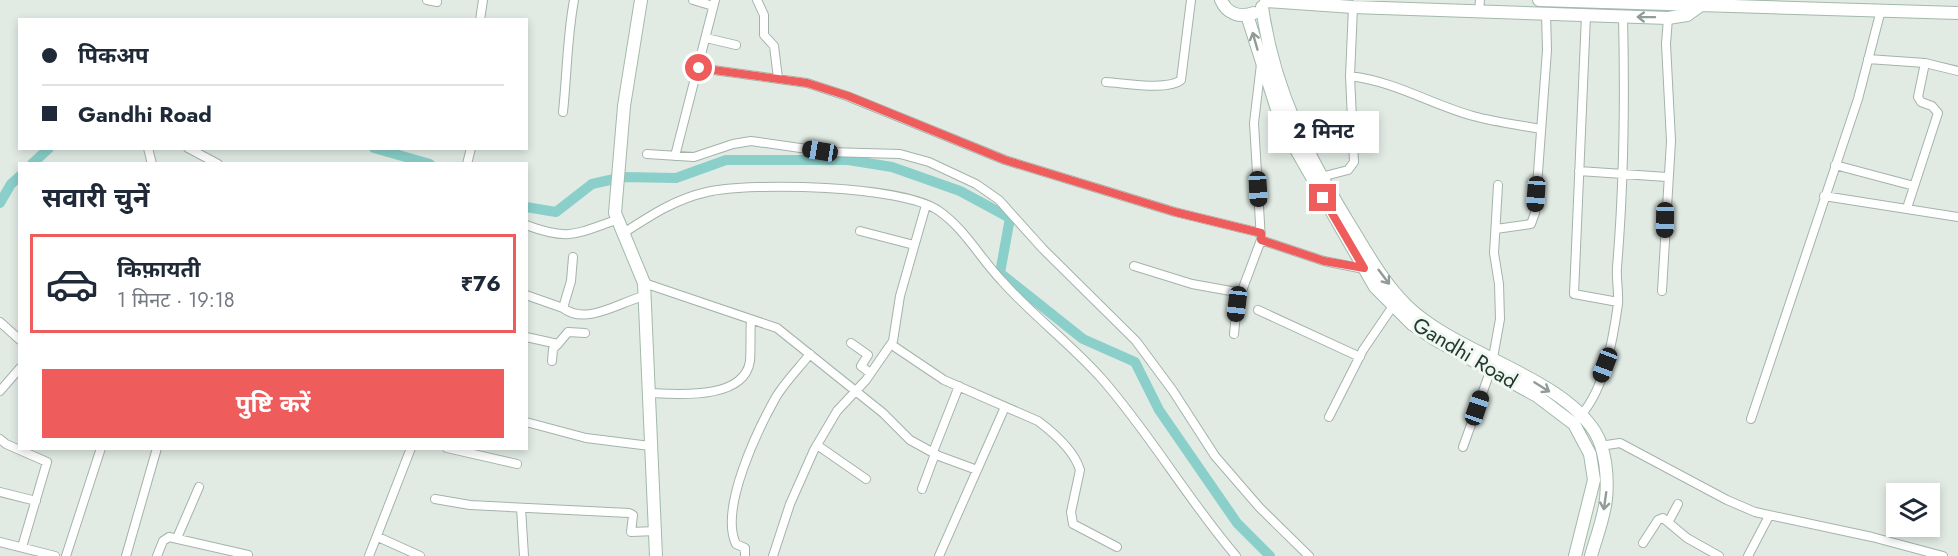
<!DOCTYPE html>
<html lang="hi">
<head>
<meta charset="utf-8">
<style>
  :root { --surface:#fff; --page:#f6f6f7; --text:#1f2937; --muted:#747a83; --line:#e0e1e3; --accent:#ee5d5c }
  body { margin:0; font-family:Jost,"Noto Sans Devanagari",sans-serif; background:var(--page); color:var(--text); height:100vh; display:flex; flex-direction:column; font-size:22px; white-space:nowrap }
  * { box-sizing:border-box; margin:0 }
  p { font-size:20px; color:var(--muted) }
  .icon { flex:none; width:33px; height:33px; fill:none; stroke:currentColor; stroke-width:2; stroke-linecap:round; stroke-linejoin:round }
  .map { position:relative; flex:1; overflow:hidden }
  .sheet { position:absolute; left:18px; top:162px; width:510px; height:288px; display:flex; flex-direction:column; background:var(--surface); border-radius:0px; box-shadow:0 3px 9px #0003 }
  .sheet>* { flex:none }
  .top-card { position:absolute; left:18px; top:18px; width:510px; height:132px; border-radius:0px; box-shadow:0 3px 9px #0003; display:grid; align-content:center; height:132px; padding:0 24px; background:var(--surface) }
  .tools { position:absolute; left:1886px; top:483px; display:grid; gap:12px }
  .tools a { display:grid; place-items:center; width:54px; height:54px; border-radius:0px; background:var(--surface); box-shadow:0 3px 9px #0003; font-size:30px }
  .end { position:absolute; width:27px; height:27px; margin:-14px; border:8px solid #ee5d5c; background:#fff; box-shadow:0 0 0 3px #fff }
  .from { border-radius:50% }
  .bubble { position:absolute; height:42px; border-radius:0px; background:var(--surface); box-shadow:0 3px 9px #0003; font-size:20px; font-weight:700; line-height:42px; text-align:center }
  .car { position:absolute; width:18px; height:36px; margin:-18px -9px; border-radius:8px; box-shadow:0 0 4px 2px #0007; background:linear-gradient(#222 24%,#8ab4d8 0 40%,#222 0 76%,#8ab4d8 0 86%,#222 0) }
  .top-card b { display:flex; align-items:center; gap:21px; height:57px; font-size:22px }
  .top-card b+b { border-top:2px solid var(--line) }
  .top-card i { width:15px; height:15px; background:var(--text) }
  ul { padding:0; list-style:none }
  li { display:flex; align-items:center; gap:18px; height:99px; margin:0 12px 9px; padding:0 12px; border:3px solid transparent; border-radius:0px }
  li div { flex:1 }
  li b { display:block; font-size:22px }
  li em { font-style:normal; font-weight:700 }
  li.current { border-color:var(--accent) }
  li>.icon { width:54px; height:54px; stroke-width:1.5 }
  h2 { padding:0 24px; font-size:27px; line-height:72px }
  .button { display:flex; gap:12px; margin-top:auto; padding:12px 24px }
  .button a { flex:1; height:69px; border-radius:0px; background:var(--accent); color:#fff; font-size:24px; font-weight:700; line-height:69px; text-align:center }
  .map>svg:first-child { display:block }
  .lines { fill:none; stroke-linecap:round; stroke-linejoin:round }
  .canal { stroke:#8acfc9; stroke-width:10 }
  .street-casing { stroke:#a4b3aa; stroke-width:10 }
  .secondary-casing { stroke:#a2b9ac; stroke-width:14 }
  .street { stroke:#fff; stroke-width:8 }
  .secondary { stroke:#fff; stroke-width:12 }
  .oneway { stroke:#909d96 }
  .route { stroke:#ee5d5c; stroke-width:8 }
  .labels { text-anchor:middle; stroke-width:6; stroke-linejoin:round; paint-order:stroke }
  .street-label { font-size:21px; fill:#223b2e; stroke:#f1f8f3 }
</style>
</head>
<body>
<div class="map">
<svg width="1958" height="556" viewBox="0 0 1958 556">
  <rect width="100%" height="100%" fill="#e1ebe4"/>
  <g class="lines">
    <path class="canal" d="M374 148 430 164
      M32 164 49 148
      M0 203 11 184 20 176
      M526 207 556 212 592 184 623 177 676 178 726 160H848L892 167 960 191 1010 218 1000 273 1083 339 1135 362 1159 410 1237 523 1270 556"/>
    <g class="street-casing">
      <path id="street" d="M427 0 437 2
        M693 0 713 6
        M757 0 764 15V35L774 46 778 78
        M1479 11 1480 0
        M1586 15 1574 294 1618 302
        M480 20 483 0
        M706 38 736 45
        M1868 59 1925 63
        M699 68 807 83 847 96 1005 160 1175 212 1261 233
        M1350 76C1397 82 1430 104 1473 116 1495 122 1519 125 1541 129
        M1106 82C1125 83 1167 91 1181 80L1191 0
        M563 112C567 74 567 38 574 0
        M148 148 152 164
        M188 148 218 164
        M647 154 694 157 733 144 751 141 828 152 900 154 929 162 976 184 999 200 1043 249 1136 341 1173 391 1215 456 1260 508 1309 556
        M675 156 715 0
        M467 164 471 148
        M1835 165 1914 186
        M1579 171 1667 177
        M1321 177 1348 170 1354 162 1350 76 1353 7
        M1824 196 1958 217
        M1907 208 1938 113 1932 106 1921 102 1918 97 1925 63 1958 71
        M526 225C569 241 575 234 616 220
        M1496 229 1531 224 1535 213 1547 50 1546 14
        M860 231 914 245
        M622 234C650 216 675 199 707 192 752 182 902 185 939 211 965 229 980 258 1002 281 1033 316 1071 344 1102 379 1151 435 1188 500 1236 556
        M1261 240 1324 261 1364 269
        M573 257 571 281 563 308C586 326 620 302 644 296
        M1134 266 1192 284 1242 293
        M644 283 777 328 883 413 910 440 939 456 977 470
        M1662 291 1671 141 1666 44 1668 18
        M526 295 563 308
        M1258 310 1360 357
        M0 322 20 340
        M1234 334 1237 304 1261 240 1254 123 1261 64
        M526 337 558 344 568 332 585 333
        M851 343 868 355 861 366 870 373
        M892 345 944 380 1038 421C1054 433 1074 450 1080 470L1071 512 1073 524 1117 547
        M552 361 553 349 558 344
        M0 391 20 368
        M648 393C676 394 744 401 750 361 751 348 750 333 751 320
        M1581 415C1605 388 1613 339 1618 304 1619 292 1616 279 1617 267 1624 184 1625 101 1623 17
        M1329 417 1363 350 1393 306
        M1751 419 1858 99 1881 10
        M526 422 586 438 650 446
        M0 439 6 444 47 462 22 547
        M817 445 866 479
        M1600 446 1620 443 1727 500 1755 512 1872 537 1943 556
        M1463 447 1491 369 1500 319 1499 284 1494 253 1498 185
        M447 448 517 464
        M933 452 959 386
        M922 489 935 454
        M0 492 36 501
        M435 499 470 505 629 513 633 515 631 532 656 531
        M521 508 524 556
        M1669 521 1678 504
        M378 537 420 556
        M177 538 199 487
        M0 542 55 556
        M1643 543 1658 520 1663 518 1687 538 1719 556
        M66 556 101 448
        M126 556 157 448
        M157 556 163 541 169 537 248 555
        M369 556 411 448
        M745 556V548L736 544C719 509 758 429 776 397 785 382 799 368 810 354
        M773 556 790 504 814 450 837 411 866 380 893 341 900 296 926 205
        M939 556 1005 407
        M1748 556 1769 516"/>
    </g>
    <g class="secondary-casing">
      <path id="secondary" d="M641 0 624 106 615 213 644 283 656 556
        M1221 0C1227 14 1240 18 1254 13
        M1539 0 1958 13
        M1266 1 1353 7 1668 18 1687 15 1701 5
        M1262 7C1274 93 1309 159 1354 232 1370 258 1385 285 1407 306 1456 354 1560 376 1595 432 1606 450 1608 478 1606 499 1604 518 1596 538 1591 556
        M1247 15 1282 125 1375 287 1412 324 1436 340 1537 396 1574 424 1590 454 1594 480 1575 556"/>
    </g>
    <use href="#street" class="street"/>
    <use href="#secondary" class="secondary"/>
  </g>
  <defs><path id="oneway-shaft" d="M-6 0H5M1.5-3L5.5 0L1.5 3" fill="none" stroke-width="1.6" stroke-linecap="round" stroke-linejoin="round" transform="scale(1.5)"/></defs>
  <g class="oneway">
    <use href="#oneway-shaft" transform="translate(1646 17) rotate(-179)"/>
    <use href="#oneway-shaft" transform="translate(1255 41) rotate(-106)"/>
    <use href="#oneway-shaft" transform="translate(1384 277) rotate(53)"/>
    <use href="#oneway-shaft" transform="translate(1542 387) rotate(32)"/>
    <use href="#oneway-shaft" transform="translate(1605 501) rotate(98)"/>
  </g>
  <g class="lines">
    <path class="route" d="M699 68 807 83 848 96 1005 160 1175 212 1261 233V240L1324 261 1364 268 1323 198"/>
  </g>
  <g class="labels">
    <g class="street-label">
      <text transform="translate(1465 353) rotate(31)" y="7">Gandhi Road</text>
    </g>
  </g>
</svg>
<div class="tools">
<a><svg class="icon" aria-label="layers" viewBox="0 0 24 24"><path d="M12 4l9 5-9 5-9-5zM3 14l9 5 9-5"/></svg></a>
</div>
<i class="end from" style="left:699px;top:68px"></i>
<i class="end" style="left:1323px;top:198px"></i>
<div class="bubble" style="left:1268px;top:111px;width:111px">2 मिनट</div>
<i class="car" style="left:820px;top:151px;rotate:279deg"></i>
<i class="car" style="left:1258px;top:189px;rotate:177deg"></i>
<i class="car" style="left:1536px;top:194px;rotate:184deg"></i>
<i class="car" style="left:1665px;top:220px;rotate:181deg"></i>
<i class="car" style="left:1237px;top:304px;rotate:187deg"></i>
<i class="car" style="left:1605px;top:365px;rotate:201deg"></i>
<i class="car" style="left:1477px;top:408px;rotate:19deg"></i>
<div class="top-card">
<b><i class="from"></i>पिकअप</b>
<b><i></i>Gandhi Road</b>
</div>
<section class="sheet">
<h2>सवारी चुनें</h2>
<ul>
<li class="current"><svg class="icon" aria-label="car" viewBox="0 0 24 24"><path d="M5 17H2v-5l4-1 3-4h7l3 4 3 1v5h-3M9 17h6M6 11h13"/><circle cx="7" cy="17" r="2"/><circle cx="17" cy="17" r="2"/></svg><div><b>किफ़ायती</b><p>1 मिनट · 19:18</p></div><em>₹76</em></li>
</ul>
<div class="button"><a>पुष्टि करें</a></div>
</section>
</div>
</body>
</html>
